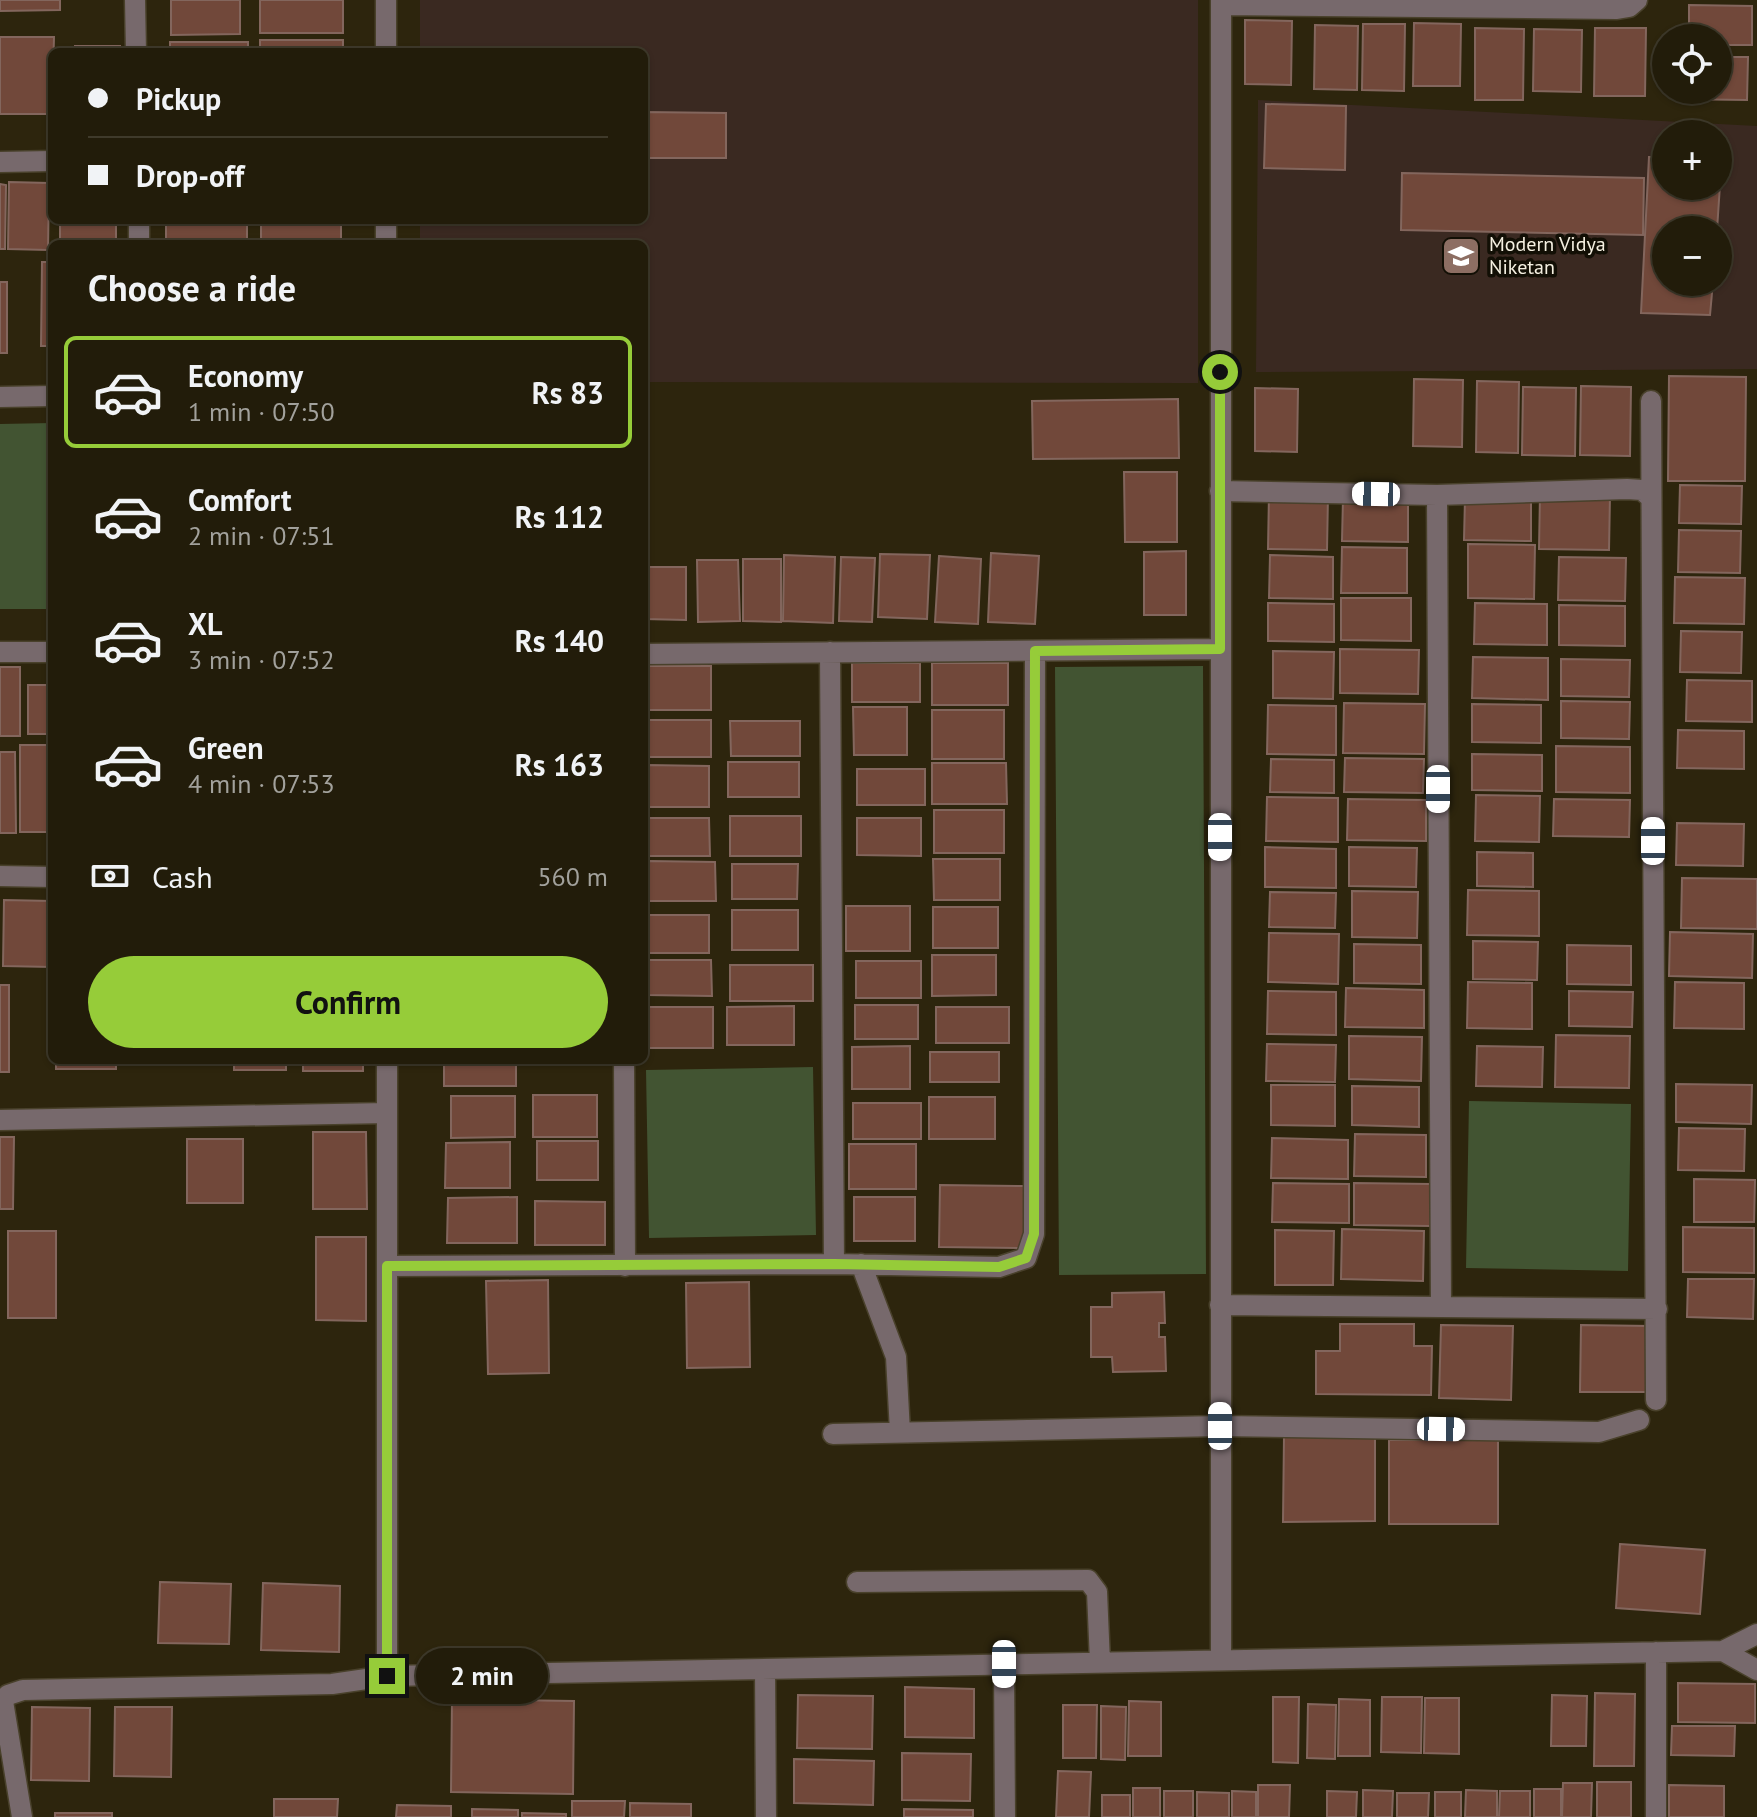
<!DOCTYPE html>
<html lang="en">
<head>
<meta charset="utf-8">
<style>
  :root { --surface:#221c0a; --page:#2a2513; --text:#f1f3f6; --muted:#a2a19c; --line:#3f3a2b; --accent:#96cc39 }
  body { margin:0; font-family:"PT Sans",sans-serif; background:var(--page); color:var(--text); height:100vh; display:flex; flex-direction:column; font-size:30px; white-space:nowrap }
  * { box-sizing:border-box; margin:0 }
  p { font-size:26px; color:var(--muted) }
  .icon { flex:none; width:44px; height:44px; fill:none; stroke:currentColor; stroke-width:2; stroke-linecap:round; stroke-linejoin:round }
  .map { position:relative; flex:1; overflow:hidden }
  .side { position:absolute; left:48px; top:240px; width:600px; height:824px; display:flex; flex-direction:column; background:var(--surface); border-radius:12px; box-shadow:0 2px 6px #0004,0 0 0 2px var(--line) }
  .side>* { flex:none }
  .banner { position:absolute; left:48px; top:48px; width:600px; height:176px; border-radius:12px; box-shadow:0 2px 6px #0004,0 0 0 2px var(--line); display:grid; align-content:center; height:176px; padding:0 40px; background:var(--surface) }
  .fabs { position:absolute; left:1652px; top:24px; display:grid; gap:16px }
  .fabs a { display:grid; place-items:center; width:80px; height:80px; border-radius:50%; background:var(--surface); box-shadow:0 2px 6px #0004,0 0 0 2px var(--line); font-size:40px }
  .end { position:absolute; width:36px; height:36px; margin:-18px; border:10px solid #96cc39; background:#111; box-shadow:0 0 0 4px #111 }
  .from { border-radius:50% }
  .bubble { position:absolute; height:56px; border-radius:28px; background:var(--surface); box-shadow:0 2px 6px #0004,0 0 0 2px var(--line); font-size:26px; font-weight:600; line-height:56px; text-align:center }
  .car { position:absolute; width:24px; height:48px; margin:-24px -12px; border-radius:10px; box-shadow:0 0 6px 2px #0007; background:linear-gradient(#fff 24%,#345 0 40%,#fff 0 76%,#345 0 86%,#fff 0) }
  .banner b { display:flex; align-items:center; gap:28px; height:76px; font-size:30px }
  .banner b+b { border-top:2px solid var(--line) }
  .banner i { width:20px; height:20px; background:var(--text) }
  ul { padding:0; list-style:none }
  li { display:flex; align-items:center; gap:24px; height:112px; margin:0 16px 12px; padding:0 24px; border:4px solid transparent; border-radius:12px }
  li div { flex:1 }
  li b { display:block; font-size:30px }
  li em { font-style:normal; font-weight:600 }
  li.selected { border-color:var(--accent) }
  li>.icon { width:72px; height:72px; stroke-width:1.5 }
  h2 { padding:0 40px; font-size:36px; line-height:96px }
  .pay { display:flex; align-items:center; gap:20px; height:88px; padding:0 40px; font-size:30px }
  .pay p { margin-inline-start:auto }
  .cta { display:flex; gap:16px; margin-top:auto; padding:16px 40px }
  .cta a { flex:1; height:92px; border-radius:48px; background:var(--accent); color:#111; font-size:32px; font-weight:600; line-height:92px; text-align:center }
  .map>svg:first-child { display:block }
  .education { fill:#3a2921; fill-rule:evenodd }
  .green { fill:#425432 }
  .building { fill:#71483a; stroke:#83665d; stroke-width:2 }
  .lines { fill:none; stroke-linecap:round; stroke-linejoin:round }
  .street-casing { stroke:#49412b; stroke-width:23 }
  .street { stroke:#77696c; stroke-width:20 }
  .route { stroke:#96cc39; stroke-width:10 }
  .labels { text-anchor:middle; stroke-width:7; stroke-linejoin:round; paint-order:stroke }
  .poi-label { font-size:20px; fill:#f5f0e1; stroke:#120f05; text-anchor:start }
</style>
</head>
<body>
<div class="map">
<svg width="1757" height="1817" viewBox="0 0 1757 1817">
  <rect width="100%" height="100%" fill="#2d250d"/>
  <path class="education" d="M420 0H1198V383L644 382V244H420V220H644V52H420Z
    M1258 100 1757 126V369L1256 372ZM1666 134H1718V186H1666ZM1666 230H1718V282H1666Z"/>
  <path class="green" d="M52 423V609H0V424Z
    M1203 666 1206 1274 1059 1275 1055 667Z
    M813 1067 816 1235 649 1238 646 1070Z
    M1469 1101 1631 1104 1628 1271 1466 1268Z"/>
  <path class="building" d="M0 0H60V10L0 11Z
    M171 0H240V34L171 35Z
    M260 0H343V33H260Z
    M1689 5 1752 6V45H1718V38H1689Z
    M1245 20 1292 21 1291 85 1245 84Z
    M1414 23 1461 24 1460 86H1413Z
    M1363 24H1405L1404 91 1362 90Z
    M1315 25 1358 26 1357 90 1314 89Z
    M1475 28 1524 29 1523 100H1475Z
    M1595 28H1646L1645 96H1594Z
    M1534 29 1582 30 1581 92 1533 91Z
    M0 37H54L52 114H0Z
    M260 40H343V52H260Z
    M170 42H248V52H170Z
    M75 46H120V52H75Z
    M1718 57H1748L1747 100 1673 99V90H1718Z
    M1266 104 1346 106 1345 170 1264 168Z
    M644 112 726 113V158H644Z
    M1718 155H1722L1717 230H1666V282H1713L1710 315 1641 313 1649 157H1666V186H1718Z
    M1402 173 1644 178 1643 235 1401 230Z
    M9 182 49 183 48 250 8 249Z
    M0 184 6 185 5 249H0Z
    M60 220H116V244H60Z
    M166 220H247V244H166Z
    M261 220H341V244H261Z
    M42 262H52V346H41Z
    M0 282H7V353H0Z
    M1669 376 1746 377 1745 481H1668Z
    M1414 379 1463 380 1462 447 1413 446Z
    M1477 381 1519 382 1518 453 1476 452Z
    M1581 386 1631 387 1630 456 1580 455Z
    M1523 387 1576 388 1575 456 1522 455Z
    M1255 388 1298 389 1297 452 1255 451Z
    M1178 399 1179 458 1033 459 1032 401Z
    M1124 472H1177V542H1125Z
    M1680 485 1742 486 1741 524 1679 523Z
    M1269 493 1328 495 1327 550 1268 549Z
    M1540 494 1610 495 1609 550 1539 549Z
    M1343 498 1408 499V542L1342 541Z
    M1465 498 1531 499V541L1464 540Z
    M1679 530 1741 531 1740 573 1678 572Z
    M1468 544 1535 545 1534 599 1468 598Z
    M1342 547 1407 548V593H1341Z
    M1186 551V615H1144V552Z
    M991 553 1039 556 1035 624 988 622Z
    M880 554 930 555 927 619 878 617Z
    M784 555 835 557 833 623 783 621Z
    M1270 555 1333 557V599L1269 598Z
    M939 556 981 559 978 624 935 622Z
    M841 557 875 558 872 622 839 621Z
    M1559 557 1626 558 1625 601 1558 600Z
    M743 559H781V622L743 621Z
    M697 560H738L740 621 698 622Z
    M644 567H686V620L644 619Z
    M1675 577 1745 578 1744 624 1674 623Z
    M1341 598H1411V641L1341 640Z
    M1268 603 1334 604V642L1268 641Z
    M1475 603 1547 604V645L1474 644Z
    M1559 605 1625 606V646L1559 645Z
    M1681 631 1742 632 1741 673 1680 672Z
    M1340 649 1419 650 1418 694 1340 693Z
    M1273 651 1334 652 1333 699 1273 698Z
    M1473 657 1548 658V700L1472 698Z
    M1561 659 1630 660 1629 697 1561 696Z
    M852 663H920V702H852Z
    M932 663H1008V705H932Z
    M647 666H711V710H647Z
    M0 667H20V736H0Z
    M1687 680 1752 681V722L1686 721Z
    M28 685H52V734H28Z
    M1561 701 1630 702 1629 739 1561 738Z
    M1344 703 1425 704 1424 754 1343 753Z
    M1472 704 1541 705V743L1472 742Z
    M1268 705 1336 706V755L1267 754Z
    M853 707H907V755H854Z
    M932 710H1004V759H932Z
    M644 720H711V757H644Z
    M730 721H800V756H731Z
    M1678 730 1744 731V769L1677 768Z
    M20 745H52V832H20Z
    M1556 746 1630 747V793L1556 792Z
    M0 752H15L16 833H0Z
    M1472 754 1542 755V791L1472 790Z
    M1345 758 1424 759 1423 793 1344 792Z
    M1271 759 1334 760V793L1270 792Z
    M728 762H799V797H728Z
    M932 763H1006L1007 804H932Z
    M647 765 709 766V807H647Z
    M857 769H925V805H857Z
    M1476 795 1540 796 1539 842 1475 841Z
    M1267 797 1338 798V842L1266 841Z
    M1348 799 1426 800V841L1347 840Z
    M1554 799 1630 800 1629 837 1553 836Z
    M934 810H1004V853H934Z
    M730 816H801V856H730Z
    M649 818H709L710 856H648Z
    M857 818H921V856L857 855Z
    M1677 823 1744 824 1743 866 1676 865Z
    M1265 847 1336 849V888L1265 887Z
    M1349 847 1417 848 1416 887 1349 886Z
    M1477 852 1533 853V887L1477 886Z
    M933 859H1000V900H934Z
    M649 861 715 862 716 901H649Z
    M732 864H798L797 899H732Z
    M1682 878 1757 879V929L1681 928Z
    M1468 890 1539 891V936L1467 935Z
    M1352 891 1418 892 1417 938 1352 937Z
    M1270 892 1336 893 1335 928 1269 927Z
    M4 900 52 901V967L3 966Z
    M846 906H910V951H846Z
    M933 907H998V948H933Z
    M732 910H798V950H732Z
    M645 915H709V953H645Z
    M1670 932 1753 934 1752 978 1669 976Z
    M1269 933 1339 934 1338 984 1268 982Z
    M1473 941 1538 942 1537 980 1473 979Z
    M1354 944 1421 945V984L1354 983Z
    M1567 945 1631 946V985L1567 984Z
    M932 955H996V995L932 996Z
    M646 960H711L712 996 646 995Z
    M856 961H921V998H856Z
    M730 965H813V1001H730Z
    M1468 982 1532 983V1029L1467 1028Z
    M1675 982 1744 983V1029L1674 1028Z
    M0 985H9V1072H0Z
    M1346 988 1424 990V1028L1345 1027Z
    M1268 991 1336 992V1035L1267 1034Z
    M1569 991 1633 992 1632 1027 1569 1026Z
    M855 1005H918V1039H855Z
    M794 1006V1045H727V1007Z
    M646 1007H713V1048H646Z
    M936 1007H1009V1043H936Z
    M1556 1035 1630 1036 1629 1088 1555 1087Z
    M1349 1036 1422 1037 1421 1081 1349 1079Z
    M1267 1044 1336 1045 1335 1082 1266 1081Z
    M910 1046V1089H852V1047Z
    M1477 1046 1543 1047 1542 1087 1476 1086Z
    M930 1052H999V1082H930Z
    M56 1060H116V1069H56Z
    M234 1060H286V1070H234Z
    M303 1060H363V1071H303Z
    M444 1060H516V1086H444Z
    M1676 1084 1752 1085 1751 1124 1676 1122Z
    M1271 1085H1335V1126L1271 1125Z
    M1352 1086 1419 1087V1127L1352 1125Z
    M533 1095H597V1137H533Z
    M451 1096H515V1137L451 1138Z
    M929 1097H995V1139H929Z
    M853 1103H921V1139H853Z
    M1679 1128 1745 1129 1744 1171 1678 1170Z
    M313 1132H366L367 1209H313Z
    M1355 1134 1426 1135V1177L1354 1176Z
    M0 1137H14L13 1209H0Z
    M1272 1138 1348 1140V1179L1271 1178Z
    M187 1139H243V1203H187Z
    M537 1141H598V1180H537Z
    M510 1142V1188H445L446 1143Z
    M849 1144H916V1189H849Z
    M1694 1179 1755 1180 1754 1222H1694Z
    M1273 1183 1349 1184V1223L1272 1222Z
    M1354 1183 1430 1184V1226L1354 1225Z
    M940 1185 1025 1186 1024 1248 939 1247Z
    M517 1197V1243H447L448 1198Z
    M854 1197H915V1241H854Z
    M535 1201 605 1202V1245H535Z
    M1683 1227 1754 1228V1273L1683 1272Z
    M1342 1229 1424 1231 1423 1281 1341 1279Z
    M1275 1230 1334 1231 1333 1285H1275Z
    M8 1231H56V1318H8Z
    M316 1237H366V1321L316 1320Z
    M1688 1279H1754L1753 1319 1687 1317Z
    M548 1280 549 1373 488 1374 486 1281Z
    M749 1282 750 1367 687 1368 686 1283Z
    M1164 1292 1165 1323H1159V1337H1165L1166 1371 1113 1372 1112 1357H1091V1307H1112V1293Z
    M1340 1324H1414V1346H1432L1431 1395 1316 1394V1351H1340Z
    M1441 1325 1513 1326 1511 1400 1439 1398Z
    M1581 1325 1651 1326 1650 1392H1580Z
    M1284 1436H1375V1521L1283 1522Z
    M1389 1440H1498V1524H1389Z
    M1620 1544 1705 1550 1700 1614 1616 1608Z
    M160 1582 231 1584 229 1644 158 1643Z
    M263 1583 340 1586 339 1652 261 1650Z
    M1678 1683 1755 1684V1723L1678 1722Z
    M905 1687 974 1689V1738L905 1737Z
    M1595 1693 1635 1694 1634 1766H1594Z
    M798 1695 873 1696 872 1749 797 1748Z
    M1552 1695 1587 1696 1586 1746H1551Z
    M1273 1697H1299L1298 1763 1273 1762Z
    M1382 1697H1422L1421 1753 1381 1752Z
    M1425 1698H1459V1754L1424 1753Z
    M452 1699 574 1701 573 1794 451 1792Z
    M1339 1699 1370 1700V1756H1338Z
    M1129 1701 1161 1702V1756H1128Z
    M1308 1704 1336 1705 1335 1759 1307 1758Z
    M1063 1705H1097L1096 1758H1063Z
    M1101 1706 1126 1707 1125 1760 1101 1759Z
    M32 1707 90 1708 89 1781 31 1780Z
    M115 1707H172L171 1777 114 1776Z
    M1672 1726H1735L1734 1756 1671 1755Z
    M902 1753 971 1754 970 1801 902 1800Z
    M794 1759 874 1761 873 1805 794 1803Z
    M1058 1771 1091 1772 1089 1817H1056Z
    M1597 1782H1631V1817H1597Z
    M1563 1783H1592L1591 1817H1562Z
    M1258 1785H1290L1289 1817H1258Z
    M1669 1785 1724 1786V1817H1669Z
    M1133 1788H1160V1817H1133Z
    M1534 1789H1561V1817H1534Z
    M1363 1790 1393 1791 1392 1817H1363Z
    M1466 1790 1497 1791V1817H1465Z
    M1164 1791H1193V1817H1164Z
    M1232 1791 1256 1792V1817H1232Z
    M1327 1791 1357 1792 1356 1817H1327Z
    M1500 1791H1530V1817H1499Z
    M1197 1792 1229 1793V1817H1197Z
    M1435 1792H1461V1817H1435Z
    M1397 1793H1429L1428 1817H1397Z
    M1102 1795H1130V1817H1102Z
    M274 1799H338L337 1817H274Z
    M572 1801H625L624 1817H572Z
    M630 1803 691 1804V1817H630Z
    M397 1805 451 1806V1817H396Z
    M472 1809 518 1810V1817H472Z
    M904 1809 973 1810V1817H904Z
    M55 1813H112V1817H55Z
    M522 1813 566 1814V1817H522Z"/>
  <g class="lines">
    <g class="street-casing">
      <path id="street" d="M135 0 136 52
        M1221 0V1660
        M1221 5 1617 9 1629 7 1637 0
        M386 52V0
        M0 162 52 161
        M139 220V244
        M386 220V244
        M0 397 52 396
        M1651 401 1656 1400
        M1220 491 1437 495 1627 489 1642 490 1651 498
        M1437 495 1441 1306
        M0 652H52
        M830 652 834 1264
        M644 654 1220 649
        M0 876 52 877
        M387 1060V1676
        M624 1060 625 1266
        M0 1120 387 1113
        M861 1264 896 1357 900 1432
        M387 1266 834 1264 999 1267 1026 1258 1034 1234 1035 651
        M1220 1305 1657 1309
        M833 1434 1220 1426 1599 1432 1639 1420
        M857 1582 1088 1580 1097 1592 1100 1662
        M1757 1634 1723 1651 1757 1670
        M1656 1652V1817
        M1004 1664 1005 1817
        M765 1669 766 1817
        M22 1817 3 1701 8 1695 23 1690 332 1684 387 1676 1723 1651"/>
    </g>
    <use href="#street" class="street"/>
  </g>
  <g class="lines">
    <path class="route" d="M387 1676V1266L834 1264 999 1267 1026 1258 1034 1234 1035 651 1220 649V372"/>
  </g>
  <defs>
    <g id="school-square" transform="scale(2)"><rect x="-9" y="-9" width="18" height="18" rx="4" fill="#8d6e63" stroke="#120f05"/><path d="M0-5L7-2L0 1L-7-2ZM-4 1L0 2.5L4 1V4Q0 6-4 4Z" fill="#fff"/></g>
  </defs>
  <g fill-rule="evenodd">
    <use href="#school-square" x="1461" y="256"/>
  </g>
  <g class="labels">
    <g class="poi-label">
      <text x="1489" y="251">Modern Vidya<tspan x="1489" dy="23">Niketan</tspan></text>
    </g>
  </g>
</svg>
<div class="fabs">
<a><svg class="icon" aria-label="locate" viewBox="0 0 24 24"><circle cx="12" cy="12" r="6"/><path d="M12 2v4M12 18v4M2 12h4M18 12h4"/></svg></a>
<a>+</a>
<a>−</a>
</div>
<i class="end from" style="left:1220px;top:372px"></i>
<i class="end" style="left:387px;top:1676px"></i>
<div class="bubble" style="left:416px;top:1648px;width:132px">2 min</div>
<i class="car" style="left:1376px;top:494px;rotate:271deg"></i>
<i class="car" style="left:1438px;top:789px;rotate:180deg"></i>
<i class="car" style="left:1220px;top:837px;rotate:180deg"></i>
<i class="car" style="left:1653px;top:841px;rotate:0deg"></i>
<i class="car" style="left:1220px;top:1426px;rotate:0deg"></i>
<i class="car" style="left:1441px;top:1429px;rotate:91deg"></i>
<i class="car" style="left:1004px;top:1664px;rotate:180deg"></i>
<div class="banner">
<b><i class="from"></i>Pickup</b>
<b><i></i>Drop-off</b>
</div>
<section class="side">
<h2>Choose a ride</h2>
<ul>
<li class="selected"><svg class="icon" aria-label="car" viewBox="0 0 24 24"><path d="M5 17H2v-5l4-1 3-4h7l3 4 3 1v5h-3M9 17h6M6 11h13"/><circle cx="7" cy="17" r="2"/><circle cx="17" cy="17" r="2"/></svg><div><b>Economy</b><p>1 min · 07:50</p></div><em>Rs 83</em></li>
<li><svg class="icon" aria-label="car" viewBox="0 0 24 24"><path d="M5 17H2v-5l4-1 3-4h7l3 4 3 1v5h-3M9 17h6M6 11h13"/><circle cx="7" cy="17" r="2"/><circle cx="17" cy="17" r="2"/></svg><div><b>Comfort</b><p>2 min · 07:51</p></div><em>Rs 112</em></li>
<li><svg class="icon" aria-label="car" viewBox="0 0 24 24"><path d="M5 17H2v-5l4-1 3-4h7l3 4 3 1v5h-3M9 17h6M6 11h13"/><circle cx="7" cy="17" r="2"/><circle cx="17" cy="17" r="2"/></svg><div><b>XL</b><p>3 min · 07:52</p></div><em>Rs 140</em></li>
<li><svg class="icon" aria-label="car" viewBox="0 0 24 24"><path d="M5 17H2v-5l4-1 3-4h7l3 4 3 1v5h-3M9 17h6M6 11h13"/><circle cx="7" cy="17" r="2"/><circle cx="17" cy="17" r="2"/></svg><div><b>Green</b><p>4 min · 07:53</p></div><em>Rs 163</em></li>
</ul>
<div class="pay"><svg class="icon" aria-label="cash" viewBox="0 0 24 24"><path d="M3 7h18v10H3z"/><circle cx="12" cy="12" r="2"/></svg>Cash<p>560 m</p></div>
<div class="cta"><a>Confirm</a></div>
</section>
</div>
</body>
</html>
